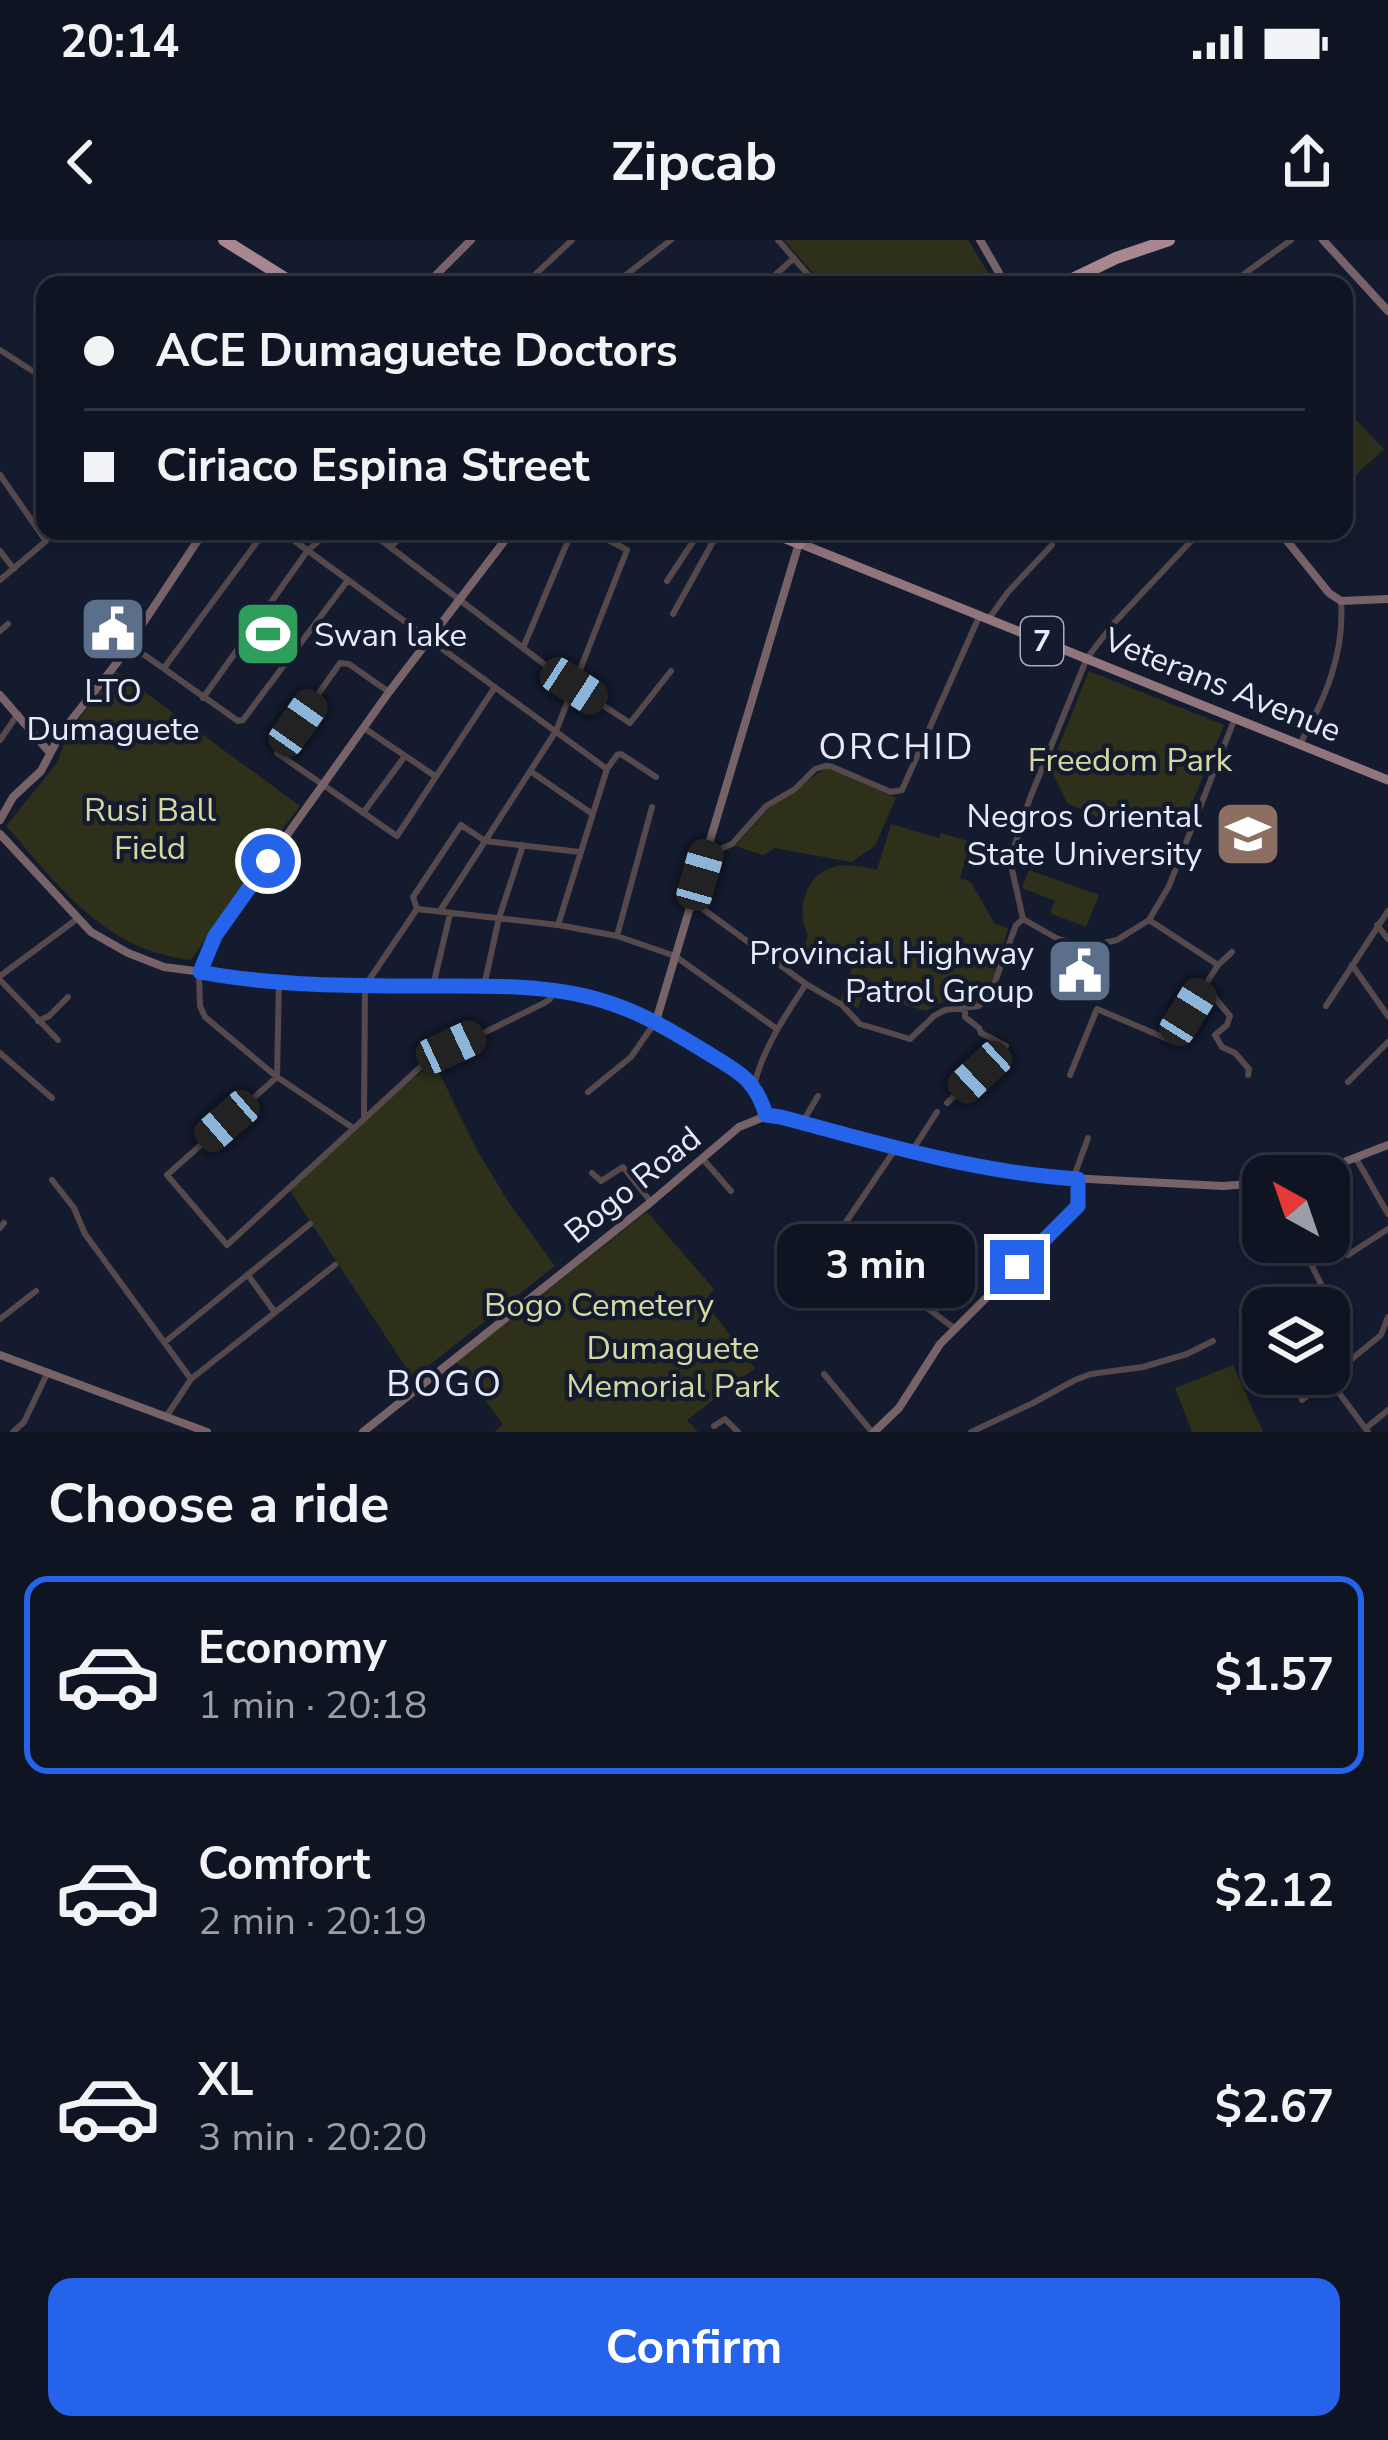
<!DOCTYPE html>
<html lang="en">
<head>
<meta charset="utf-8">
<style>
  :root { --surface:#0f1423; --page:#181d2b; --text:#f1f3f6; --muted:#9b9ea6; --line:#2f3341; --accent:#2563eb }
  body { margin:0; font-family:"Nunito Sans",sans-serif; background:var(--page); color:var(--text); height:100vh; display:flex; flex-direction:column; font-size:45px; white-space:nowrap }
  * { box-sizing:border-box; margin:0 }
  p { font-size:39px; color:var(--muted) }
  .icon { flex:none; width:66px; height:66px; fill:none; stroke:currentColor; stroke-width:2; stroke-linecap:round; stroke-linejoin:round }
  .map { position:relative; height:1192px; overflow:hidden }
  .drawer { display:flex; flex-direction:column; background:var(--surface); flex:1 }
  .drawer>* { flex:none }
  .guide { position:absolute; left:36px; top:36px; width:1317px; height:264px; border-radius:24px; box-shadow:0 6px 18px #0003,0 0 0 3px var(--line); display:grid; align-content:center; height:264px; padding:0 48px; background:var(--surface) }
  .needle { width:78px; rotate:320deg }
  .tools { position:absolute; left:1242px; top:915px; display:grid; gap:24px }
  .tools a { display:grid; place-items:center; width:108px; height:108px; border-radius:24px; background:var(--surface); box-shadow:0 6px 18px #0003,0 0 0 3px var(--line); font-size:60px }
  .end { position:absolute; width:54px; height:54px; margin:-27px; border:15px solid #2563eb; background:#fff; box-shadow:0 0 0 6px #fff }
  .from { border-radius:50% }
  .bubble { position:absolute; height:84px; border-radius:24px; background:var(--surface); box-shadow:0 6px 18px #0003,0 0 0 3px var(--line); font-size:39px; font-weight:700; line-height:84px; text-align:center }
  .car { position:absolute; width:36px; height:72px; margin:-36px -18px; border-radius:15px; box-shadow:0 0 9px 3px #0007; background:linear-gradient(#222 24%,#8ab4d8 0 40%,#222 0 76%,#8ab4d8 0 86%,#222 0) }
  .guide b { display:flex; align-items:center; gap:42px; height:114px; font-size:45px }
  .guide b+b { border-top:3px solid var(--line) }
  .guide i { width:30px; height:30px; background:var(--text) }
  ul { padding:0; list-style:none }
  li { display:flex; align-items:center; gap:36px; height:198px; margin:0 24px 18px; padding:0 24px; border:6px solid transparent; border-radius:24px }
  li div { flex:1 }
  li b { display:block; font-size:45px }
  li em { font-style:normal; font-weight:700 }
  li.on { border-color:var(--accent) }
  li>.icon { width:108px; height:108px; stroke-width:1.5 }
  h2 { padding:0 48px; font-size:54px; line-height:144px }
  .button { display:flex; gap:24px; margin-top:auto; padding:24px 48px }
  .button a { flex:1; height:138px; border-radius:24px; background:var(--accent); color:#fff; font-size:48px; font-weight:700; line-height:138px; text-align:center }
  .status { display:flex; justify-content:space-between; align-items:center; height:84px; padding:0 60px; background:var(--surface); direction:ltr }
  .status svg { height:33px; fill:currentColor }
  header { display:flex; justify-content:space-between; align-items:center; height:156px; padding:0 48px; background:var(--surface); font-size:54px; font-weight:700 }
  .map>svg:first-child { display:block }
  .green { fill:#2f3019 }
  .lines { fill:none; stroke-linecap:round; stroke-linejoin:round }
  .street { stroke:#56494c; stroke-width:6 }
  .secondary { stroke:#776268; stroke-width:8 }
  .primary { stroke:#91757d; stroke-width:9 }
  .highway { stroke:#a88790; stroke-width:12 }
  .route { stroke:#2563eb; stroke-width:15 }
  .labels { text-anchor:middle; stroke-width:9; stroke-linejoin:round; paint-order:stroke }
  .shield { fill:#141b2f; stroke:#a7adbd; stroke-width:3 }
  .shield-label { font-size:30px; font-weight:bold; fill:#e6ecfa }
  .poi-label { font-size:33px; fill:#e6ecfa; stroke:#141b2f; text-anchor:end }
  .street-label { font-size:33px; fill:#e6ecfa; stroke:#141b2f }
  .park-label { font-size:33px; fill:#d5d99f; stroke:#141b2f }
  .neighbourhood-label { font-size:36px; letter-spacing:3px; fill:#e6ecfa; stroke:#141b2f }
</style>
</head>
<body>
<div class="status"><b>20:14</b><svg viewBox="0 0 49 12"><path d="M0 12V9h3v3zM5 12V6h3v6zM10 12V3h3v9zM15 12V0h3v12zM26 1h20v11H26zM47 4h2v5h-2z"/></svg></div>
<header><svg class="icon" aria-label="back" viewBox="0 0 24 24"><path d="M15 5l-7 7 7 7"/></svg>Zipcab<svg class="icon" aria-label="share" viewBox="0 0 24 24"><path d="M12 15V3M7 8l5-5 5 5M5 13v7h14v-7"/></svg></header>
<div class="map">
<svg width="1388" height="1192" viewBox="0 0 1388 1192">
  <rect width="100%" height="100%" fill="#141b2f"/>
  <path class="green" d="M784 0H968L996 45H823Z
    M1344 167 1384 209 1344 246Z
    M116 431 300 566 261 617 191 720C104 710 60 647 6 586L57 523 68 493Z
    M1089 431 1224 485 1187 576 1150 592 1108 582 1067 563 1050 528Z
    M827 527 896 558 875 606 851 622 775 608 763 615 735 606 771 566Z
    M891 584 939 598 941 593 971 602 960 638 971 642 994 683 1008 688 992 745 982 756 984 760 965 769 942 762 926 771 864 753 858 768 840 761 854 723 803 708 808 695C794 669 807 631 838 626 851 624 864 627 877 630Z
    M1029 630 1099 655 1086 687 1050 673 1055 661 1022 648Z
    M434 822 477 910 509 963 555 1026 413 1138 290 951 377 868Z
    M647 972 714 1049 704 1061 755 1128 687 1180 698 1192H495L503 1184 456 1122Z
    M1233 1125 1263 1192H1192L1175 1148Z"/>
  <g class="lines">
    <path class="street" d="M778 0 817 45
      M524 45 572 0
      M613 45 671 0
      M764 45 794 18
      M1229 45 1291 0
      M0 110 45 139
      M0 235 46 301 0 340
      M281 291 607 529
      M369 291 573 446 630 483 671 431
      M1194 298 1114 383 1087 418 1030 558 1010 620 1023 679 1058 699 1086 707 1117 700 1149 680 1169 646 1235 478
      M390 307 409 291
      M0 311 14 329
      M667 341 700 291
      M673 374 719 291
      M988 380 1008 352 1052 305
      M0 391 8 384
      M129 404 238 481 243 480 348 340
      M523 408 572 291
      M164 428 265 291
      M389 452 349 424 340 423 277 513 397 596 495 447
      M203 458 308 310 331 291
      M364 488 435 536
      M0 500 18 474
      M1300 504C1325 459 1345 413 1341 361
      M530 531 591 573
      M363 573 405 516
      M708 608 720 609 732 604 766 566 795 549 815 529 828 525 891 552 902 550 979 377
      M692 661 806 744 842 765 860 784 910 799 934 776 945 770 979 766 989 758 1016 685 1022 680
      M417 669 558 685 617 696 675 716 777 789
      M440 671 556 491 627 310 592 291
      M1149 680 1218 725
      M558 685 607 529 617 515 621 514 656 537
      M1377 685 1388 699
      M617 696 652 567
      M1352 725 1388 776
      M199 733 200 766 205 777 277 837 353 888
      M0 736 77 679
      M0 740 58 800
      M279 742 277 837 167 935 227 1005 427 821 544 763 550 759 553 752
      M433 746 450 674
      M484 746 499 678 523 605
      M1205 746 1230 776 1227 785 1215 795 1222 807 1235 813 1249 829 1248 835
      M1326 766 1388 671
      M38 781 49 776 68 757
      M0 813 52 858
      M1070 835 1097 769 1170 800 1218 725 1232 712
      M1348 842 1388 802
      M754 846C763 808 785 776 806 744
      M588 852 631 817 656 781
      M947 863 1006 806 981 793 979 788 965 777V769
      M364 876 365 746 417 669 413 657 461 585 485 601 580 612
      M802 883 818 856
      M912 911 937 872
      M702 918 731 951
      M1357 920 1388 974
      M592 933 601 941 623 927 651 962
      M1073 939 1088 898
      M52 940 74 968 85 994 191 1139
      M0 988 4 983
      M1300 1002 1323 1048 1322 1057 1312 1068
      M1348 1015 1388 989
      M801 1034 836 997 896 908
      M248 1035 274 1071
      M899 1047 954 1088
      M0 1079 36 1051
      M165 1102 310 984
      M824 1134 872 1192
      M1325 1134 1368 1192
      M1302 1160 1381 1095 1388 1077
      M166 1177 191 1139 335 1025
      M714 1186 725 1179 738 1192
      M1366 1188 1388 1170
      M13 1192 24 1182 47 1134
      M971 1192 1033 1163 1075 1140 1091 1134 1143 1127 1187 1114 1213 1101"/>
    <path class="secondary" d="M980 0 1006 45
      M1323 0 1388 71
      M426 45 471 0
      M1279 291 1329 353 1341 361 1388 359
      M0 455 50 513
      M0 580 13 557 41 531 61 493 116 424 204 291
      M0 594 91 692 128 713 164 727 279 742 365 746H484L594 757 656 781 750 839 758 852 766 876
      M199 732 205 714 215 696 389 452 512 291
      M656 781 799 303
      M1308 936 1388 905
      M0 1115 207 1192
      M363 1192 651 962 739 887 766 876 781 877 912 911 1031 936 1223 946 1263 943
      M874 1192 899 1168 940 1104 1078 966V939"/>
    <path class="primary" d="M799 303 1388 540"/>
    <path class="highway" d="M224 0 296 45
      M1060 45 1116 18 1169 0
      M770 291 799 303 804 291"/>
  </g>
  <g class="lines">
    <path class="route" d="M268 621 215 696 200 732C274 746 352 746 427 746 482 746 548 744 600 760 639 771 672 791 706 812 738 832 755 838 766 875L781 877C877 903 978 933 1078 939V966L1017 1027"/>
  </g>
  <defs>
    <g id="civic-square" transform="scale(3.45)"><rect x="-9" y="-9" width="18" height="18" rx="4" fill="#5c6f8a" stroke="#141b2f"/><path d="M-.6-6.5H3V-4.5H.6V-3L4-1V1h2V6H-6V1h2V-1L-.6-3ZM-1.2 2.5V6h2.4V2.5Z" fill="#fff"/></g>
    <g id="stadium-square" transform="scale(3.45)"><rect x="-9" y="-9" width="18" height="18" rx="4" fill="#2e9e5b" stroke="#141b2f"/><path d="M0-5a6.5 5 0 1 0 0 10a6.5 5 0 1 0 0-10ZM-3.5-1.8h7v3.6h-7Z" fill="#fff"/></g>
    <g id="university-square" transform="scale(3.45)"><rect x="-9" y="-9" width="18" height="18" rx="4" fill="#8d6e63" stroke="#141b2f"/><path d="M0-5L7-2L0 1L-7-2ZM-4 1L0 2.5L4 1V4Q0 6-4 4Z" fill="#fff"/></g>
  </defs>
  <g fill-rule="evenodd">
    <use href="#civic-square" x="113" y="389"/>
    <use href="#stadium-square" x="268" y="394"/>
    <use href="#university-square" x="1248" y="594"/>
    <use href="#civic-square" x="1080" y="731"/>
  </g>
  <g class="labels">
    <rect class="shield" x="1021" y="377" width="42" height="48" rx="9"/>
    <g class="shield-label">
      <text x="1042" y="411">7</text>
    </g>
    <g class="poi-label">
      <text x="314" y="406" text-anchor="start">Swan lake</text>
      <text x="113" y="462" text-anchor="middle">LTO<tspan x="113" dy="38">Dumaguete</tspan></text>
      <text x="1202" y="587">Negros Oriental<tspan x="1202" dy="38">State University</tspan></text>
      <text x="1034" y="724">Provincial Highway<tspan x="1034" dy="38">Patrol Group</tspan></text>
    </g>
    <g class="street-label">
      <text transform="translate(1223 444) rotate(22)" y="12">Veterans Avenue</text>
      <text transform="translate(632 944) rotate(-39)" y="12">Bogo Road</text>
    </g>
    <g class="park-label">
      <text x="1130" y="531">Freedom Park</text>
      <text x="150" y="581">Rusi Ball<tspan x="150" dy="38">Field</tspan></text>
      <text x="599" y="1076">Bogo Cemetery</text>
      <text x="673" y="1119">Dumaguete<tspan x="673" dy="38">Memorial Park</tspan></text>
    </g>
    <g class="neighbourhood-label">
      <text x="897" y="519">ORCHID</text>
      <text x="445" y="1156">BOGO</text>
    </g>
  </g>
</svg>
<div class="tools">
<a><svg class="needle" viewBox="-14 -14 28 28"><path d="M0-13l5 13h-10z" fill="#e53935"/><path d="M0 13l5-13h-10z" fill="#9b9ea6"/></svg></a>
<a><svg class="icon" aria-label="layers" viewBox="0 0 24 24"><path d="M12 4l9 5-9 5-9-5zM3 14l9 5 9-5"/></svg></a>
</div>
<i class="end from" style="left:268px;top:621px"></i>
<i class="end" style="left:1017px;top:1027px"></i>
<div class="bubble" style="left:777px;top:984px;width:198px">3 min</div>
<i class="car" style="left:574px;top:446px;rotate:123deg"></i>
<i class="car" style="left:298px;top:483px;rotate:35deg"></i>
<i class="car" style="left:700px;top:635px;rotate:16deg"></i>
<i class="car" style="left:1188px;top:772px;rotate:32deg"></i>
<i class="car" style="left:451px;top:807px;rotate:65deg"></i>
<i class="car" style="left:980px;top:832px;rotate:227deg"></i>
<i class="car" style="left:227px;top:881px;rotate:229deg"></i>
<div class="guide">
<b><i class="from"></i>ACE Dumaguete Doctors</b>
<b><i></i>Ciriaco Espina Street</b>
</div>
</div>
<section class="drawer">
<h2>Choose a ride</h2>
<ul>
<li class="on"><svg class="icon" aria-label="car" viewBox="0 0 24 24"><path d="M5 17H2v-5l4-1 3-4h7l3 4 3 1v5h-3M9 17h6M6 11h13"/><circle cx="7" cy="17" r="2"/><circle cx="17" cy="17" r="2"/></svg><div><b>Economy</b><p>1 min · 20:18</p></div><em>$1.57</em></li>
<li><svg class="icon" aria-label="car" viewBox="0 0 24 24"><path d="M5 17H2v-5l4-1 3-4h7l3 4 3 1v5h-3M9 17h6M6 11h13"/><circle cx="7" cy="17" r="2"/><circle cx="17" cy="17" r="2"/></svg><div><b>Comfort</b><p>2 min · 20:19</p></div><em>$2.12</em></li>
<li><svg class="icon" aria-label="car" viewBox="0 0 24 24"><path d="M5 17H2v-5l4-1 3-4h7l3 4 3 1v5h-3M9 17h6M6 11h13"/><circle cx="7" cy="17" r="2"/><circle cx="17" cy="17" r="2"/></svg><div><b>XL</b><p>3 min · 20:20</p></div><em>$2.67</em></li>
</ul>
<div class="button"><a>Confirm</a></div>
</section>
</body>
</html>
